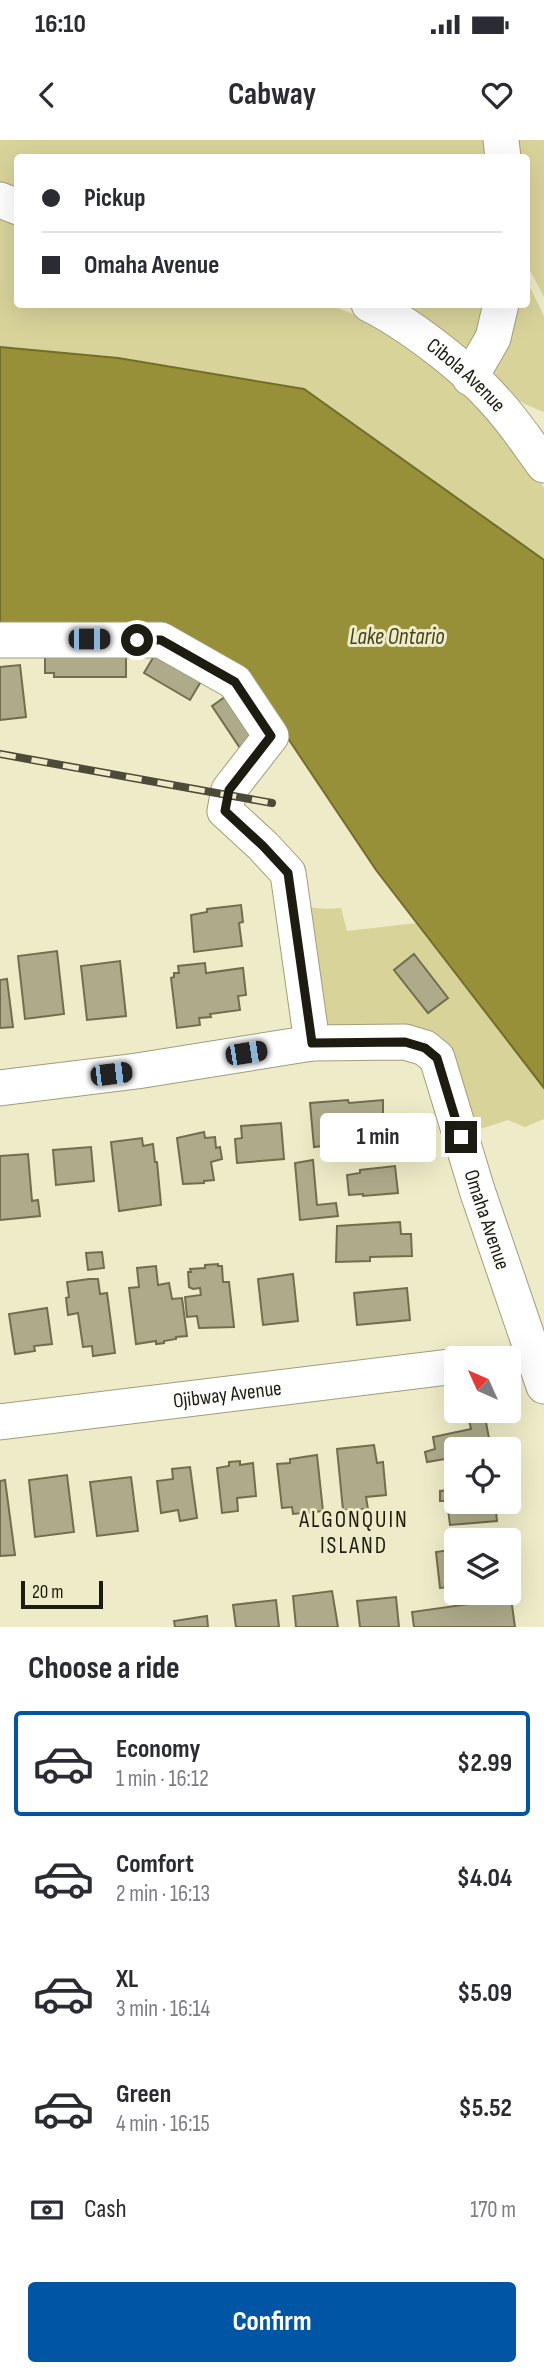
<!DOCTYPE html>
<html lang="en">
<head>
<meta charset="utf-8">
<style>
  :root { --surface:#fff; --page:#f2f2f3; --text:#2b2b33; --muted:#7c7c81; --line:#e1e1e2; --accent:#0056a4 }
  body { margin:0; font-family:"Sofia Sans Condensed",sans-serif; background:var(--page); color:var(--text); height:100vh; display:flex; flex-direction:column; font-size:26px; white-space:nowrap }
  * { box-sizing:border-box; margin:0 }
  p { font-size:23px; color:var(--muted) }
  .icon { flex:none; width:38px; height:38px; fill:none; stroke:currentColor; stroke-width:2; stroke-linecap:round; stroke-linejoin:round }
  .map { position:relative; height:1487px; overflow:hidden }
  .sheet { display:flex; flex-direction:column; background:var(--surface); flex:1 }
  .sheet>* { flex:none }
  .guide { position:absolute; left:14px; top:14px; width:516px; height:154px; border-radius:7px; box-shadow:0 7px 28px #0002; display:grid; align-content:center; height:154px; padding:0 28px; background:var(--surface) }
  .needle { width:46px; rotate:315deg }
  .buttons { position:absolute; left:444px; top:1206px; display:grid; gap:14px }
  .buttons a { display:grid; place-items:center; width:77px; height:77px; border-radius:7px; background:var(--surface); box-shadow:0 7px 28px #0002; font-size:35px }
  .scale { position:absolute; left:21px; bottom:18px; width:82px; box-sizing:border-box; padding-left:7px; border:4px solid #1d1c10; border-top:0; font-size:19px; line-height:24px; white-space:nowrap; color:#1d1c10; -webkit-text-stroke:5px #eeebc8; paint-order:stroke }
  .end { position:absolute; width:32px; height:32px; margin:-16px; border:9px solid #1d1c10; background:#fff; box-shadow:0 0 0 4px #fff }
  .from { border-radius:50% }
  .bubble { position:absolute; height:49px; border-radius:7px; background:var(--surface); box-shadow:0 7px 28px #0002; font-size:23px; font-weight:700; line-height:49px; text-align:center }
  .car { position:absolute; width:21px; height:42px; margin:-21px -10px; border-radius:9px; box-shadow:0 0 5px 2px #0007; background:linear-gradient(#222 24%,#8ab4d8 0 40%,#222 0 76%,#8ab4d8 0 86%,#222 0) }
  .guide b { display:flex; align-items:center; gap:24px; height:66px; font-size:26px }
  .guide b+b { border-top:2px solid var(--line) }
  .guide i { width:18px; height:18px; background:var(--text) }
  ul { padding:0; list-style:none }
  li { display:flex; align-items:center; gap:21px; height:105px; margin:0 14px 10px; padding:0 14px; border:4px solid transparent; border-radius:7px }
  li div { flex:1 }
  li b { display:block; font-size:26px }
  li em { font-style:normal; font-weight:700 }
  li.selected { border-color:var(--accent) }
  li>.icon { width:63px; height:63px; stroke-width:1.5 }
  h2 { padding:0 28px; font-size:32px; line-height:84px }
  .pay { display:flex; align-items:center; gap:18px; height:77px; padding:0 28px; font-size:26px }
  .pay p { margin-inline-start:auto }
  .button { display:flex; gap:14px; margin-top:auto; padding:14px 28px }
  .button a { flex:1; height:80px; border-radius:7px; background:var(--accent); color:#fff; font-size:28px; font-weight:700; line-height:80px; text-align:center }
  .status { display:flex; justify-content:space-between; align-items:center; height:49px; padding:0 35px; background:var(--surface); direction:ltr }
  .status svg { height:19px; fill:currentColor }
  header { display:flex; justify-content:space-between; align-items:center; height:91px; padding:0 28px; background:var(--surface); font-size:32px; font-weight:700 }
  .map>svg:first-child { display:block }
  .green { fill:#d8d399 }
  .water { fill:#989038; stroke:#736d2c; stroke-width:2 }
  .building { fill:#adab8a; stroke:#716e4f; stroke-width:2 }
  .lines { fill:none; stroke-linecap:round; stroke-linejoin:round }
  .minor-casing { stroke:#a09d7d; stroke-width:37 }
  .minor { stroke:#fff; stroke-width:35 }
  .rail-casing { stroke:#4c4a39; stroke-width:8 }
  .rail { stroke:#eeebc8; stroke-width:5; stroke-dasharray:16; stroke-linecap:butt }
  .route { stroke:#1d1c10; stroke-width:9 }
  .labels { text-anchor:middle; stroke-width:6; stroke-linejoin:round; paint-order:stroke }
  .street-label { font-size:21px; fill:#1d1c10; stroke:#eeebc8 }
  .water-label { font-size:23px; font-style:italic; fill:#46431d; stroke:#eeebc8 }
  .neighbourhood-label { font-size:23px; letter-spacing:2px; fill:#1d1c10; stroke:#eeebc8 }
</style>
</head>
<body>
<div class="status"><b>16:10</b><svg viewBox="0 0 49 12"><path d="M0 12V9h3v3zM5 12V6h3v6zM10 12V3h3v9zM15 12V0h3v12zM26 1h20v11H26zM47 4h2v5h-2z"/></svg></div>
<header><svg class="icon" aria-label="back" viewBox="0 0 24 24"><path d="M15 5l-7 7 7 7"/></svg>Cabway<svg class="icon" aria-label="heart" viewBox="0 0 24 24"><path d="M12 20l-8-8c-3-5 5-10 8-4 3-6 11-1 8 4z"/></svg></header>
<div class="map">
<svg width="544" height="1487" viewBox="0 0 544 1487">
  <rect width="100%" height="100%" fill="#eeebc8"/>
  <path class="green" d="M0 0H495L496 17 18 18 17 51 0 45Z
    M506 0H544V157L527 125V18L508 17Z
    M0 75 17 81 18 164 330 165 385 187 406 199 500 285 544 348V420L304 249 118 218 0 207Z
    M527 141 544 176V272C526 265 493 251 492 228 491 218 505 177 508 165L527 164Z
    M395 165H494L468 211Z
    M299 766 326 769 341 768 347 791 417 783 544 948V979L525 987 508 980 471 992 446 918 328 892Z"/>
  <path class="water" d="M0 207 118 218 304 249 544 420V948L376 730 247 537 168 489 0 487Z"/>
  <path class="building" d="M157 511 203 538 190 560 144 533Z
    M45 512H126V537H54V533H45Z
    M20 525 26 577 0 580V527Z
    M232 552 263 597 242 611 212 566Z
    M241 765 243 782 239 783 242 806 194 812 191 775 207 772V769Z
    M57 811 64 874 25 879 18 816Z
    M414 814 448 858 428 873 394 830Z
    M120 821 126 876 87 880 81 826Z
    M205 823 206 833 243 828 246 855 238 856 240 870 210 874 211 877 199 878 200 885 177 888 171 838 174 837V833H179L178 826Z
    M7 839 13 887 0 888V840Z
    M348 960 349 963 383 960V998L314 1007 310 963Z
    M281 983 284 1019 237 1023 235 999 242 998 241 986Z
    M204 992 205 998 215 997 216 1008 220 1007 222 1019 211 1022 214 1040 204 1041V1043L183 1044 177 998Z
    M142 998 143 1006 153 1004 155 1022H157L161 1065 119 1071 111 1002Z
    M91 1007 94 1041 56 1045 53 1010Z
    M28 1014 32 1061 38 1060 40 1076 0 1080V1016Z
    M313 1020 317 1065 336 1063 338 1076 300 1080 295 1023Z
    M395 1026 398 1053 363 1056V1054L349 1055 347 1035 360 1033V1030Z
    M400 1082 401 1094H411L412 1116 370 1117V1121L336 1122 337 1086Z
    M102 1112 104 1128 88 1130 86 1113Z
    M218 1124V1126H222L223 1142H229L234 1187 199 1188 197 1176 187 1177 185 1157 201 1155 200 1148 193 1149 189 1147 188 1132H191L190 1129 205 1128V1125Z
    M156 1126 158 1145 169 1143 172 1159 182 1158 187 1196 176 1197V1199L164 1201V1203L156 1204V1201L136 1204 129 1148 139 1147 137 1128Z
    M293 1134 298 1181 263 1185 258 1139Z
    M89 1139H98L100 1154 107 1153 115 1213 93 1216 92 1206 83 1207 78 1173 68 1175 66 1158 69 1157 67 1142Z
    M407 1148 410 1180 357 1185 354 1153Z
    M47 1168 52 1204 34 1206 35 1211 15 1214 9 1174Z
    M485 1277 491 1309H457V1317L427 1322 425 1312 435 1309 433 1297 471 1289 469 1280Z
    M374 1305 377 1323 383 1322 386 1355 366 1357 368 1369 343 1370 337 1309Z
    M317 1315 323 1371 293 1374 292 1367 282 1368 277 1324 290 1323V1319Z
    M240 1321V1325L253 1323 256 1356 237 1358 238 1371 222 1373 217 1328 229 1326V1322Z
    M190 1327 197 1378 180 1381 178 1370 161 1373 157 1341 173 1339 172 1329Z
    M67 1335 74 1392 35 1397 29 1340Z
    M457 1335V1362H495L497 1381 450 1385 447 1361H440V1351L449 1350 447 1336Z
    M131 1337 138 1391 97 1396 90 1342Z
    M5 1340 15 1415 0 1416V1341Z
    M457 1409V1446L440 1448 436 1412Z
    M332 1451 338 1487H296L293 1456Z
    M396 1457 399 1487H360L357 1461Z
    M511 1458 515 1487H414L412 1472Z
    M276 1460 279 1487H236L233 1465Z
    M207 1476 208 1487H175L174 1481Z"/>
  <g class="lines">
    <g class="minor-casing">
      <g id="minor">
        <path d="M501 0 503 18"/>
        <path d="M0 60 18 67"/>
        <path id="s1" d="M369 164C409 184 465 227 494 260 513 280 528 303 544 325"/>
        <path d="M470 238 493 198 501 164"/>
        <path d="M0 500H161L235 542 271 596 229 650 225 671 263 706 288 733 312 903"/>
        <path id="s2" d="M0 948 137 931 312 903 405 902 425 908 437 918 477 1050 544 1246"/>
        <path id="s3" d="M0 1282 457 1226"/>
      </g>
    </g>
    <use href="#minor" class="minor"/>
    <g class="rail-casing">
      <path id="rail" d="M0 614 272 663"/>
    </g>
    <use href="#rail" class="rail"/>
  </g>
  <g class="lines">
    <path class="route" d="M137 500H161L235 542 271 596 229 650 225 671 263 706 288 733 312 903 405 902 425 908 437 918 461 997"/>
  </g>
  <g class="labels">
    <g class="street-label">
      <text dy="7" stroke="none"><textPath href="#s1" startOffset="121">Cibola Avenue</textPath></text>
      <text dy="7" stroke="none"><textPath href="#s2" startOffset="614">Omaha Avenue</textPath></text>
      <text dy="7" stroke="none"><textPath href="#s3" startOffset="229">Ojibway Avenue</textPath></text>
    </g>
    <g class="water-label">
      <text x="397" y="504">Lake Ontario</text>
    </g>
    <g class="neighbourhood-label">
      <text x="354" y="1387">ALGONQUIN<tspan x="354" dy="26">ISLAND</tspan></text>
    </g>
  </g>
</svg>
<div class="buttons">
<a><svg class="needle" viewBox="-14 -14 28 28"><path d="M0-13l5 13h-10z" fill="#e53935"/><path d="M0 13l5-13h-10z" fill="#7c7c81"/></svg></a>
<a><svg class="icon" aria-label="locate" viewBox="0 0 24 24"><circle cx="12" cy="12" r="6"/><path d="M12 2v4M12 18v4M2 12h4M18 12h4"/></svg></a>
<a><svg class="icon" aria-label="layers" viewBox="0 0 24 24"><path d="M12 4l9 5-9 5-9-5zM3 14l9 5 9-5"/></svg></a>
</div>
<div class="scale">20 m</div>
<i class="end from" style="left:137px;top:500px"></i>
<i class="end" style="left:461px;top:997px"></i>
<div class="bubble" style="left:320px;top:973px;width:116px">1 min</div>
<i class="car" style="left:89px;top:499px;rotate:90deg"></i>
<i class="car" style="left:246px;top:913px;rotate:81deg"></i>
<i class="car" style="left:111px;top:934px;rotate:83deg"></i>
<div class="guide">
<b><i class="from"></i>Pickup</b>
<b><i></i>Omaha Avenue</b>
</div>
</div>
<section class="sheet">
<h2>Choose a ride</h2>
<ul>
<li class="selected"><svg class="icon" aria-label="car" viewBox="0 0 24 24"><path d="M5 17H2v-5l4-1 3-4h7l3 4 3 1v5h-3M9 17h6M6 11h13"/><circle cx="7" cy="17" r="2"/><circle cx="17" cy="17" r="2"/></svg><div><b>Economy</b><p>1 min · 16:12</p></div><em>$2.99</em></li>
<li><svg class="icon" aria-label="car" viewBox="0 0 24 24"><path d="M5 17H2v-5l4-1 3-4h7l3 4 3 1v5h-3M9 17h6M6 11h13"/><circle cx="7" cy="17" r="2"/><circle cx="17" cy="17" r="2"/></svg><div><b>Comfort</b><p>2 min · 16:13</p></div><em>$4.04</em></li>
<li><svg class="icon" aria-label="car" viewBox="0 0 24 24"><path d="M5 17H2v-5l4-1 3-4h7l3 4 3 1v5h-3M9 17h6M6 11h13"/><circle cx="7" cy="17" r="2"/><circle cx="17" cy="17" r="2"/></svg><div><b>XL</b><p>3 min · 16:14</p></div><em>$5.09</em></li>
<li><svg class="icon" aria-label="car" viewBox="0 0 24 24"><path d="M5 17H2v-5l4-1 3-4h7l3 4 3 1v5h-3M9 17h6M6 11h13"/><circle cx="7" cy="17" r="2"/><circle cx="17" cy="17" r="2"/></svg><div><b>Green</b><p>4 min · 16:15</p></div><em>$5.52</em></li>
</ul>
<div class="pay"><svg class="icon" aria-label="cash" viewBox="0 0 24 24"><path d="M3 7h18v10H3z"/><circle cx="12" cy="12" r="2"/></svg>Cash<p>170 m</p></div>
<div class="button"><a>Confirm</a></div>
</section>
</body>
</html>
